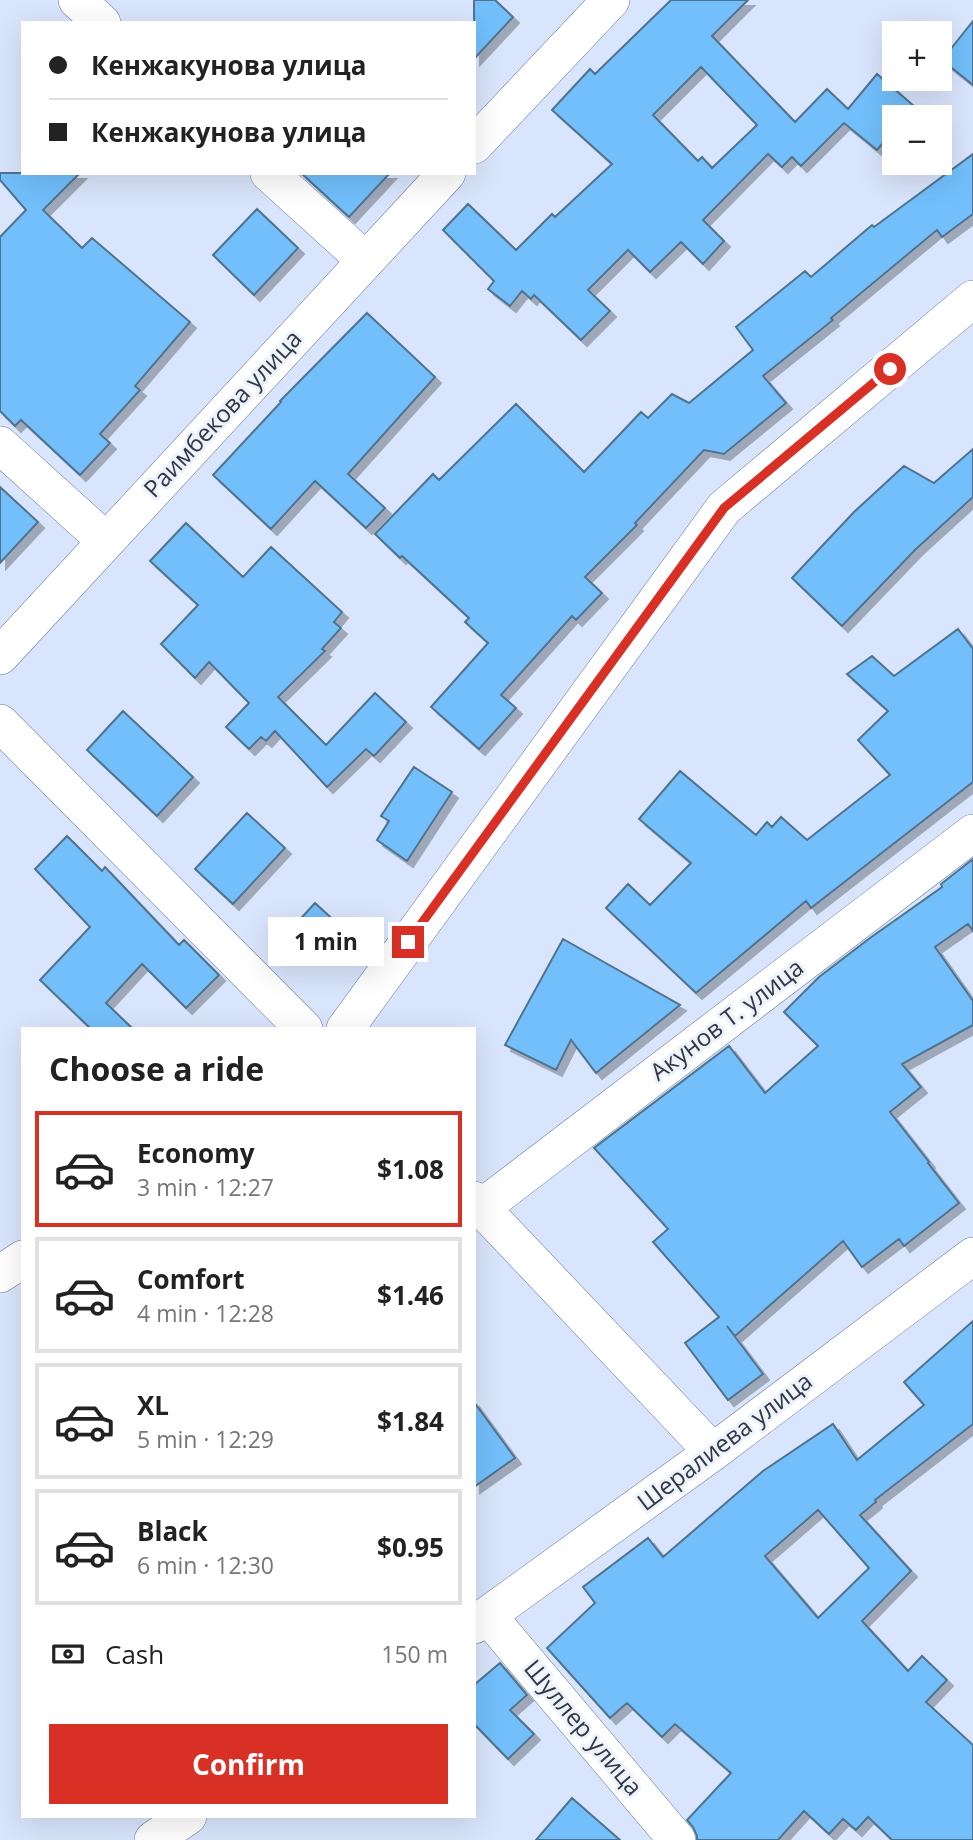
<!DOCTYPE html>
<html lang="en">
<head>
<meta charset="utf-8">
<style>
  :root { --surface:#fff; --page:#f6f6f6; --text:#222; --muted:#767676; --line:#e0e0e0; --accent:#d93025 }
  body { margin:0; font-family:"Open Sans",sans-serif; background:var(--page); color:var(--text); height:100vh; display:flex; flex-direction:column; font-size:26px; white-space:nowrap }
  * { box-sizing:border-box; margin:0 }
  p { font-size:23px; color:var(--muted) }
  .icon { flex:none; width:38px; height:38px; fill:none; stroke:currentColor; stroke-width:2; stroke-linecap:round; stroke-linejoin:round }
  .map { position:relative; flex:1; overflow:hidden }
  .panel { position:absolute; left:21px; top:1027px; width:455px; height:791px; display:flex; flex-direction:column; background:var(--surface); border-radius:0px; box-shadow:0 7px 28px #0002 }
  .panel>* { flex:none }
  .guide { position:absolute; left:21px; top:21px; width:455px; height:154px; border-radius:0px; box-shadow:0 7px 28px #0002; display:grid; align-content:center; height:154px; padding:0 28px; background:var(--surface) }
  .controls { position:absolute; left:882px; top:21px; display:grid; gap:14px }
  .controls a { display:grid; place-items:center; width:70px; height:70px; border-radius:0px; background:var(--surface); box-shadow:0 7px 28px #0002; font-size:35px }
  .end { position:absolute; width:32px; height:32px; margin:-16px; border:9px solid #d93025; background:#fff; box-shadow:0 0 0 4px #fff }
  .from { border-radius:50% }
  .bubble { position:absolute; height:49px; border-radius:0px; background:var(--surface); box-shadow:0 7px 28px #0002; font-size:23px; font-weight:700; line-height:49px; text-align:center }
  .guide b { display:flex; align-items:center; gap:24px; height:66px; font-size:26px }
  .guide b+b { border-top:2px solid var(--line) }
  .guide i { width:18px; height:18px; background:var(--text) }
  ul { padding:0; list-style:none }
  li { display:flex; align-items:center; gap:21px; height:116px; margin:0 14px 10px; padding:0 14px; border:4px solid var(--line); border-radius:0px }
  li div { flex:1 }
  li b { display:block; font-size:26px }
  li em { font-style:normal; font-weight:700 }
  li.on { border-color:var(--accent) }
  li>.icon { width:63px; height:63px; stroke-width:1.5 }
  h2 { padding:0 28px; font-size:32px; line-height:84px }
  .pay { display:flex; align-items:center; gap:18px; height:77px; padding:0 28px; font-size:26px }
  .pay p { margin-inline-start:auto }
  .action { display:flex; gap:14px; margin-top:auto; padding:14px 28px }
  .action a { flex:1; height:80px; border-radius:0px; background:var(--accent); color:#fff; font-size:28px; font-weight:700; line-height:80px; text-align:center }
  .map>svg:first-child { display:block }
  .building { fill:#72bffb; stroke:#51728d; stroke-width:2; fill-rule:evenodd; filter:url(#shadow) }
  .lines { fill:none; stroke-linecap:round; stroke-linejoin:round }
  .minor-casing { stroke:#697a9d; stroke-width:38 }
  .minor { stroke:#fff; stroke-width:37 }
  .route { stroke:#d93025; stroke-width:9 }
  .labels { text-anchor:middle; stroke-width:6; stroke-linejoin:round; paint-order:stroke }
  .street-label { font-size:24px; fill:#303847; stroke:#eef2fa }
</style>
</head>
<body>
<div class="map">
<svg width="973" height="1840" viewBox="0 0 973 1840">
  <defs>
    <filter id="shadow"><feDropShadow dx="6" dy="6" stdDeviation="0" flood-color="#0004"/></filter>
  </defs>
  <rect width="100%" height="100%" fill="#d9e5fc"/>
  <path class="building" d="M474 0H495L513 17 474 59Z
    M671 0H748L712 36 795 122 827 89 848 109 877 74 914 106 905 117H894V130L877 150 844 123 801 166 792 157 782 167 768 154 703 220 724 241 703 264 681 242 650 272 628 250 588 290 610 311 581 340 534 295 531 299 522 291 510 306 488 289 494 281 443 230 468 204 516 250 552 214 555 217 612 164 552 110 590 69 595 74ZM701 67 757 125 712 168 702 157 698 161 653 115Z
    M973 21V85L942 60Z
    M973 154V214L942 237 937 230 831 318 833 320 763 376 786 403 724 454 704 450 635 523 637 525 585 577 602 593 576 620 572 616 501 695 516 708 479 749 431 707 488 643 465 622 469 618 402 556 400 558 375 534 433 474 439 480 516 404 584 472 641 412 648 418 672 394 689 403 753 350 736 327 805 271 811 277 872 225 874 227Z
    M0 173H80L43 210 82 248 92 238 190 322 135 386 140 390 100 434 110 443 80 475 21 420 15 426 0 411V237L26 210 0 180Z
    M301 173H390L349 217Z
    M257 209 298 248 254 295 213 255Z
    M367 313 435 377 348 474 385 508 366 528 315 481 271 529 213 475 281 402 280 401Z
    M973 449V497L916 549 842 626 792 578 854 512 904 466 934 483Z
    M0 487 38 522 0 563Z
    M186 523 243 577 271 547 342 612 334 622 341 628 322 649 325 651 278 697 326 745 375 693 406 722 374 756 366 749 327 787 275 731 266 741 261 737 249 749 226 727 249 703 209 662 195 678 161 644 198 605 150 561Z
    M958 629 973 649V782L811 908 806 901 696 993 606 908 628 884 650 905 691 863 639 819 680 771 756 835 767 822 772 827 781 817 807 840 890 775 858 740 888 711 847 674 872 656 894 676Z
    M123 711 193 777 157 816 87 750Z
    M414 767 452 792 407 861 377 840 389 821 381 816Z
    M247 813 285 848 233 904 195 869Z
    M67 836 102 871 105 867 179 945 184 940 219 975 186 1008 142 964 106 1003 133 1029H91L40 980 90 927 35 869Z
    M973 859V931L968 924 935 947 973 1001V1025L902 1064 921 1087 890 1112 929 1162 928 1163 959 1203 904 1246 899 1239 862 1267 843 1241 735 1336 727 1326 763 1374 728 1400 685 1343 719 1317 653 1242 668 1229 594 1148 729 1046 765 1093 818 1046 784 1012 819 977 870 938 942 887 941 884Z
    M315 903 339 925 318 948 294 926Z
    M563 939 680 1005 596 1073 571 1040 556 1070 505 1045Z
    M973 1321V1424L875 1500 876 1502 860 1515 911 1571 862 1621 908 1671 922 1656 947 1680 926 1702 973 1745V1840H892L868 1817 856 1830 843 1819 829 1834 804 1811 778 1840H697V1836L693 1827 687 1820 731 1773 675 1724 662 1737 627 1703 610 1718 547 1648 595 1603 583 1587 648 1538 663 1557 763 1471 833 1424 857 1460 924 1405 904 1382ZM818 1510 869 1568 818 1618 765 1556Z
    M474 1402 515 1458 474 1487Z
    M500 1663 527 1695 510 1710 534 1734 508 1759 474 1724V1685Z
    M572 1798 620 1840H536Z"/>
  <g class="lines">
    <g class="minor-casing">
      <path id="minor" d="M77 0 102 23
        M474 145 611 0
        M269 173 365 260
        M0 445 106 541
        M0 656 447 173
        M0 723 304 1029
        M345 1029 724 508 973 299
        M474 1200 713 1452
        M481 1208 973 833
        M0 1274 23 1259
        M488 1616 677 1840
        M474 1625 713 1452 973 1256
        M153 1840 188 1816"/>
    </g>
    <use href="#minor" class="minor"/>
  </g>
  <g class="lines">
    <path class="route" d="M408 942 724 508 890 369"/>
  </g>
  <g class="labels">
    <g class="street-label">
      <text transform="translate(223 414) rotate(-47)" y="8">Раимбекова улица</text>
      <text transform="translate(727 1020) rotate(-37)" y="8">Акунов Т. улица</text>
      <text transform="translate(725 1442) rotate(-37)" y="8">Шералиева улица</text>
      <text transform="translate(583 1728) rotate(50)" y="8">Шуллер улица</text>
    </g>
  </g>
</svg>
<div class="controls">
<a>+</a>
<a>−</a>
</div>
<i class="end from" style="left:890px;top:369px"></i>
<i class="end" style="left:408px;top:942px"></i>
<div class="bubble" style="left:268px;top:917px;width:116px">1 min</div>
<div class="guide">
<b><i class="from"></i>Кенжакунова улица</b>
<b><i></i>Кенжакунова улица</b>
</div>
<section class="panel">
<h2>Choose a ride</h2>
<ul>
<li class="on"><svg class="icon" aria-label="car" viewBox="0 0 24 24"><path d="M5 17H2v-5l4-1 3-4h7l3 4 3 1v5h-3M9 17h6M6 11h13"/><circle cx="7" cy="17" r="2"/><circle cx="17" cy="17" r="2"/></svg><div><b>Economy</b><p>3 min · 12:27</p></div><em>$1.08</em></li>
<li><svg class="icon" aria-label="car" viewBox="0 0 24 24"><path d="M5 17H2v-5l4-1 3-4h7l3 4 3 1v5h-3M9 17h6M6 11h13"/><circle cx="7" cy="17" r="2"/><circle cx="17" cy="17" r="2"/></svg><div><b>Comfort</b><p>4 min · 12:28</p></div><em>$1.46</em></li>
<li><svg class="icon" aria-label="car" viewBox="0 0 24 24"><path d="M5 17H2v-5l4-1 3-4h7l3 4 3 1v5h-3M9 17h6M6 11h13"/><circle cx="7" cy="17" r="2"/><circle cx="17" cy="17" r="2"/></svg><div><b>XL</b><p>5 min · 12:29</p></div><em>$1.84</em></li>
<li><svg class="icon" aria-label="car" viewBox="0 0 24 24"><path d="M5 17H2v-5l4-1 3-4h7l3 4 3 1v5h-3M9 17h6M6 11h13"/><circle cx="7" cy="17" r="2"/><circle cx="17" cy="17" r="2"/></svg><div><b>Black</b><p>6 min · 12:30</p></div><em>$0.95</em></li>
</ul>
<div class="pay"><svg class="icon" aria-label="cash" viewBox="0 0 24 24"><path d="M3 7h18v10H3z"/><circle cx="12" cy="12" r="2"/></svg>Cash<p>150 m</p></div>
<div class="action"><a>Confirm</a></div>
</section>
</div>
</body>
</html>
